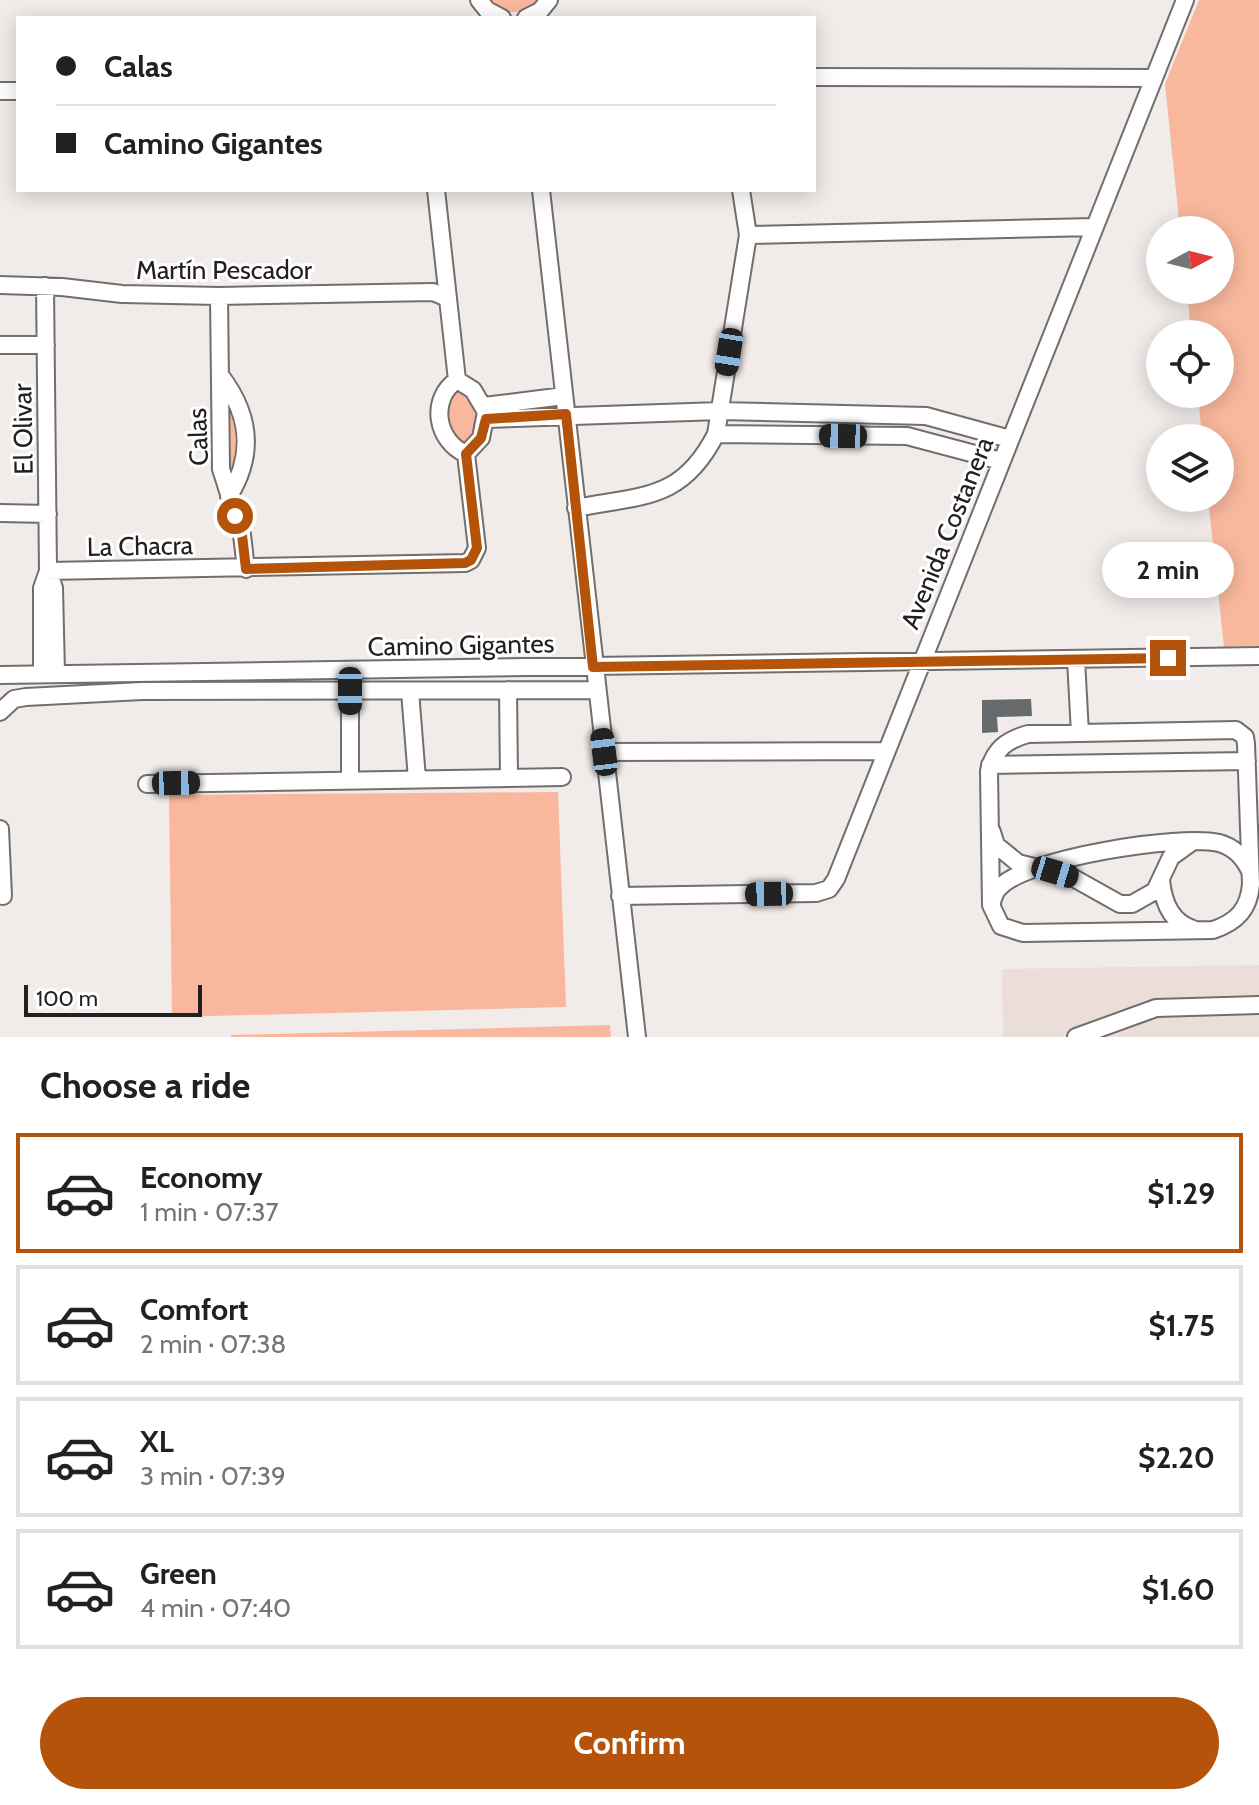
<!DOCTYPE html>
<html lang="en">
<head>
<meta charset="utf-8">
<style>
  :root { --surface:#fff; --page:#f2f2f2; --text:#202124; --muted:#757577; --line:#e0e0e0; --accent:#b45309 }
  body { margin:0; font-family:Cabin,sans-serif; background:var(--page); color:var(--text); height:100vh; display:flex; flex-direction:column; font-size:30px; white-space:nowrap }
  * { box-sizing:border-box; margin:0 }
  p { font-size:26px; color:var(--muted) }
  .icon { flex:none; width:44px; height:44px; fill:none; stroke:currentColor; stroke-width:2; stroke-linecap:round; stroke-linejoin:round }
  .map { position:relative; height:1037px; overflow:hidden }
  .sheet { display:flex; flex-direction:column; background:var(--surface); flex:1 }
  .sheet>* { flex:none }
  .guide { position:absolute; left:16px; top:16px; width:800px; height:176px; border-radius:0px; box-shadow:0 4px 20px #0003; display:grid; align-content:center; height:176px; padding:0 40px; background:var(--surface) }
  .needle { width:52px; rotate:83deg }
  .controls { position:absolute; left:1146px; top:216px; display:grid; gap:16px }
  .controls a { display:grid; place-items:center; width:88px; height:88px; border-radius:50%; background:var(--surface); box-shadow:0 4px 20px #0003; font-size:40px }
  .scale { position:absolute; left:24px; bottom:20px; width:178px; box-sizing:border-box; padding-left:8px; border:4px solid #222020; border-top:0; font-size:22px; line-height:28px; white-space:nowrap; color:#222020; -webkit-text-stroke:6px #fff; paint-order:stroke }
  .end { position:absolute; width:36px; height:36px; margin:-18px; border:10px solid #b45309; background:#fff; box-shadow:0 0 0 4px #fff }
  .from { border-radius:50% }
  .bubble { position:absolute; height:56px; border-radius:28px; background:var(--surface); box-shadow:0 4px 20px #0003; font-size:26px; font-weight:700; line-height:56px; text-align:center }
  .car { position:absolute; width:24px; height:48px; margin:-24px -12px; border-radius:10px; box-shadow:0 0 6px 2px #0007; background:linear-gradient(#222 24%,#8ab4d8 0 40%,#222 0 76%,#8ab4d8 0 86%,#222 0) }
  .guide b { display:flex; align-items:center; gap:28px; height:76px; font-size:30px }
  .guide b+b { border-top:2px solid var(--line) }
  .guide i { width:20px; height:20px; background:var(--text) }
  ul { padding:0; list-style:none }
  li { display:flex; align-items:center; gap:24px; height:120px; margin:0 16px 12px; padding:0 24px; border:4px solid var(--line); border-radius:0px }
  li div { flex:1 }
  li b { display:block; font-size:30px }
  li em { font-style:normal; font-weight:700 }
  li.on { border-color:var(--accent) }
  li>.icon { width:72px; height:72px; stroke-width:1.5 }
  h2 { padding:0 40px; font-size:36px; line-height:96px }
  .primary-button { display:flex; gap:16px; margin-top:auto; padding:16px 40px }
  .primary-button a { flex:1; height:92px; border-radius:48px; background:var(--accent); color:#fff; font-size:32px; font-weight:700; line-height:92px; text-align:center }
  .map>svg:first-child { display:block }
  .built { fill:#ebded8 }
  .green { fill:#f9b89d }
  .building { fill:#686b6e }
  .lines { fill:none; stroke-linecap:round; stroke-linejoin:round }
  .minor-casing { stroke:#736e6c; stroke-width:20 }
  .minor { stroke:#fff; stroke-width:16 }
  .route { stroke:#b45309; stroke-width:10 }
  .labels { text-anchor:middle; stroke-width:6; stroke-linejoin:round; paint-order:stroke }
  .street-label { font-size:26px; fill:#222020; stroke:#fff }
</style>
</head>
<body>
<div class="map">
<svg width="1259" height="1037" viewBox="0 0 1259 1037">
  <rect width="100%" height="100%" fill="#f1ecea"/>
  <path class="built" d="M1259 965V1037H1003L1002 969Z"/>
  <path class="green" d="M488 0H541C523 14 505 18 488 0Z
    M1199 0H1259V646L1224 647 1208 498H1220V438H1202L1198 394H1220V334H1191L1187 290H1220V230H1180L1165 84Z
    M457 386 477 402 480 429 463 447 445 428 449 389Z
    M226 394 239 413 237 473 227 475Z
    M558 792 566 1007 172 1017 169 795Z
    M610 1025 611 1037H231V1035Z"/>
  <path class="building" d="M1031 699 1032 716 997 717 998 732 982 733V700Z"/>
  <g class="lines">
    <g class="minor-casing">
      <path id="minor" d="M479 0 487 10 502 18
        M526 18 540 11 549 0
        M814 77 1153 78
        M0 91H18
        M436 190 457 380
        M541 190 637 1037
        M748 235 1094 227
        M0 285 62 287 122 294 219 296 433 292 447 298
        M45 286 48 571 54 588 56 674
        M219 296 221 469 242 535 246 569
        M0 345H46
        M220 375C250 414 255 454 229 496
        M457 380 473 390 486 412 481 438 466 454
        M457 380C429 399 436 441 466 454
        M484 406 564 396
        M486 419 720 411 926 416 1010 439
        M716 434 907 436 1001 461
        M576 508C642 495 682 501 716 434L748 235 741 190
        M0 513 48 514
        M48 571 465 563 471 560 477 548 466 454
        M1076 660 1080 733
        M42 674V588L48 571
        M0 675 1259 656
        M508 690 509 778
        M350 691V780
        M410 691 417 779
        M0 712 14 699 26 697 142 691 596 690
        M1236 730 1245 737 1246 744 1251 884C1249 909 1237 922 1213 930L1023 933 1001 926 991 905 989 771C994 749 1007 740 1028 734Z
        M604 752 886 751
        M990 765 1247 761
        M147 784 562 777
        M0 829 3 896
        M992 832 996 845 1018 863 1070 876 1120 904H1132L1155 891 1171 857 1192 842
        M1161 880C1163 901 1170 922 1193 929
        M620 896 816 893 829 889 836 879 1185 0
        M992 903C993 898 995 891 1000 887 1027 858 1180 834 1219 843 1234 847 1244 858 1250 871
        M1076 1037 1156 1008 1259 1005"/>
    </g>
    <use href="#minor" class="minor"/>
  </g>
  <g class="lines">
    <path class="route" d="M235 516 242 535 246 569 465 563 471 560 477 548 466 454 481 438 486 419 566 414 593 667 1168 658"/>
  </g>
  <g class="labels">
    <g class="street-label">
      <text x="224" y="279">Martín Pescador</text>
      <text transform="translate(23 429) rotate(-91)" y="9">El Olivar</text>
      <text transform="translate(198 437) rotate(-92)" y="9">Calas</text>
      <text transform="translate(947 533) rotate(-68)" y="9">Avenida Costanera</text>
      <text transform="translate(140 546) rotate(-1)" y="9">La Chacra</text>
      <text transform="translate(461 645) rotate(-1)" y="9">Camino Gigantes</text>
    </g>
  </g>
</svg>
<div class="controls">
<a><svg class="needle" viewBox="-14 -14 28 28"><path d="M0-13l5 13h-10z" fill="#e53935"/><path d="M0 13l5-13h-10z" fill="#757577"/></svg></a>
<a><svg class="icon" aria-label="locate" viewBox="0 0 24 24"><circle cx="12" cy="12" r="6"/><path d="M12 2v4M12 18v4M2 12h4M18 12h4"/></svg></a>
<a><svg class="icon" aria-label="layers" viewBox="0 0 24 24"><path d="M12 4l9 5-9 5-9-5zM3 14l9 5 9-5"/></svg></a>
</div>
<div class="scale">100 m</div>
<i class="end from" style="left:235px;top:516px"></i>
<i class="end" style="left:1168px;top:658px"></i>
<div class="bubble" style="left:1102px;top:542px;width:132px">2 min</div>
<i class="car" style="left:729px;top:352px;rotate:189deg"></i>
<i class="car" style="left:843px;top:436px;rotate:271deg"></i>
<i class="car" style="left:350px;top:691px;rotate:180deg"></i>
<i class="car" style="left:604px;top:752px;rotate:353deg"></i>
<i class="car" style="left:176px;top:783px;rotate:89deg"></i>
<i class="car" style="left:1055px;top:872px;rotate:107deg"></i>
<i class="car" style="left:769px;top:894px;rotate:269deg"></i>
<div class="guide">
<b><i class="from"></i>Calas</b>
<b><i></i>Camino Gigantes</b>
</div>
</div>
<section class="sheet">
<h2>Choose a ride</h2>
<ul>
<li class="on"><svg class="icon" aria-label="car" viewBox="0 0 24 24"><path d="M5 17H2v-5l4-1 3-4h7l3 4 3 1v5h-3M9 17h6M6 11h13"/><circle cx="7" cy="17" r="2"/><circle cx="17" cy="17" r="2"/></svg><div><b>Economy</b><p>1 min · 07:37</p></div><em>$1.29</em></li>
<li><svg class="icon" aria-label="car" viewBox="0 0 24 24"><path d="M5 17H2v-5l4-1 3-4h7l3 4 3 1v5h-3M9 17h6M6 11h13"/><circle cx="7" cy="17" r="2"/><circle cx="17" cy="17" r="2"/></svg><div><b>Comfort</b><p>2 min · 07:38</p></div><em>$1.75</em></li>
<li><svg class="icon" aria-label="car" viewBox="0 0 24 24"><path d="M5 17H2v-5l4-1 3-4h7l3 4 3 1v5h-3M9 17h6M6 11h13"/><circle cx="7" cy="17" r="2"/><circle cx="17" cy="17" r="2"/></svg><div><b>XL</b><p>3 min · 07:39</p></div><em>$2.20</em></li>
<li><svg class="icon" aria-label="car" viewBox="0 0 24 24"><path d="M5 17H2v-5l4-1 3-4h7l3 4 3 1v5h-3M9 17h6M6 11h13"/><circle cx="7" cy="17" r="2"/><circle cx="17" cy="17" r="2"/></svg><div><b>Green</b><p>4 min · 07:40</p></div><em>$1.60</em></li>
</ul>
<div class="primary-button"><a>Confirm</a></div>
</section>
</body>
</html>
